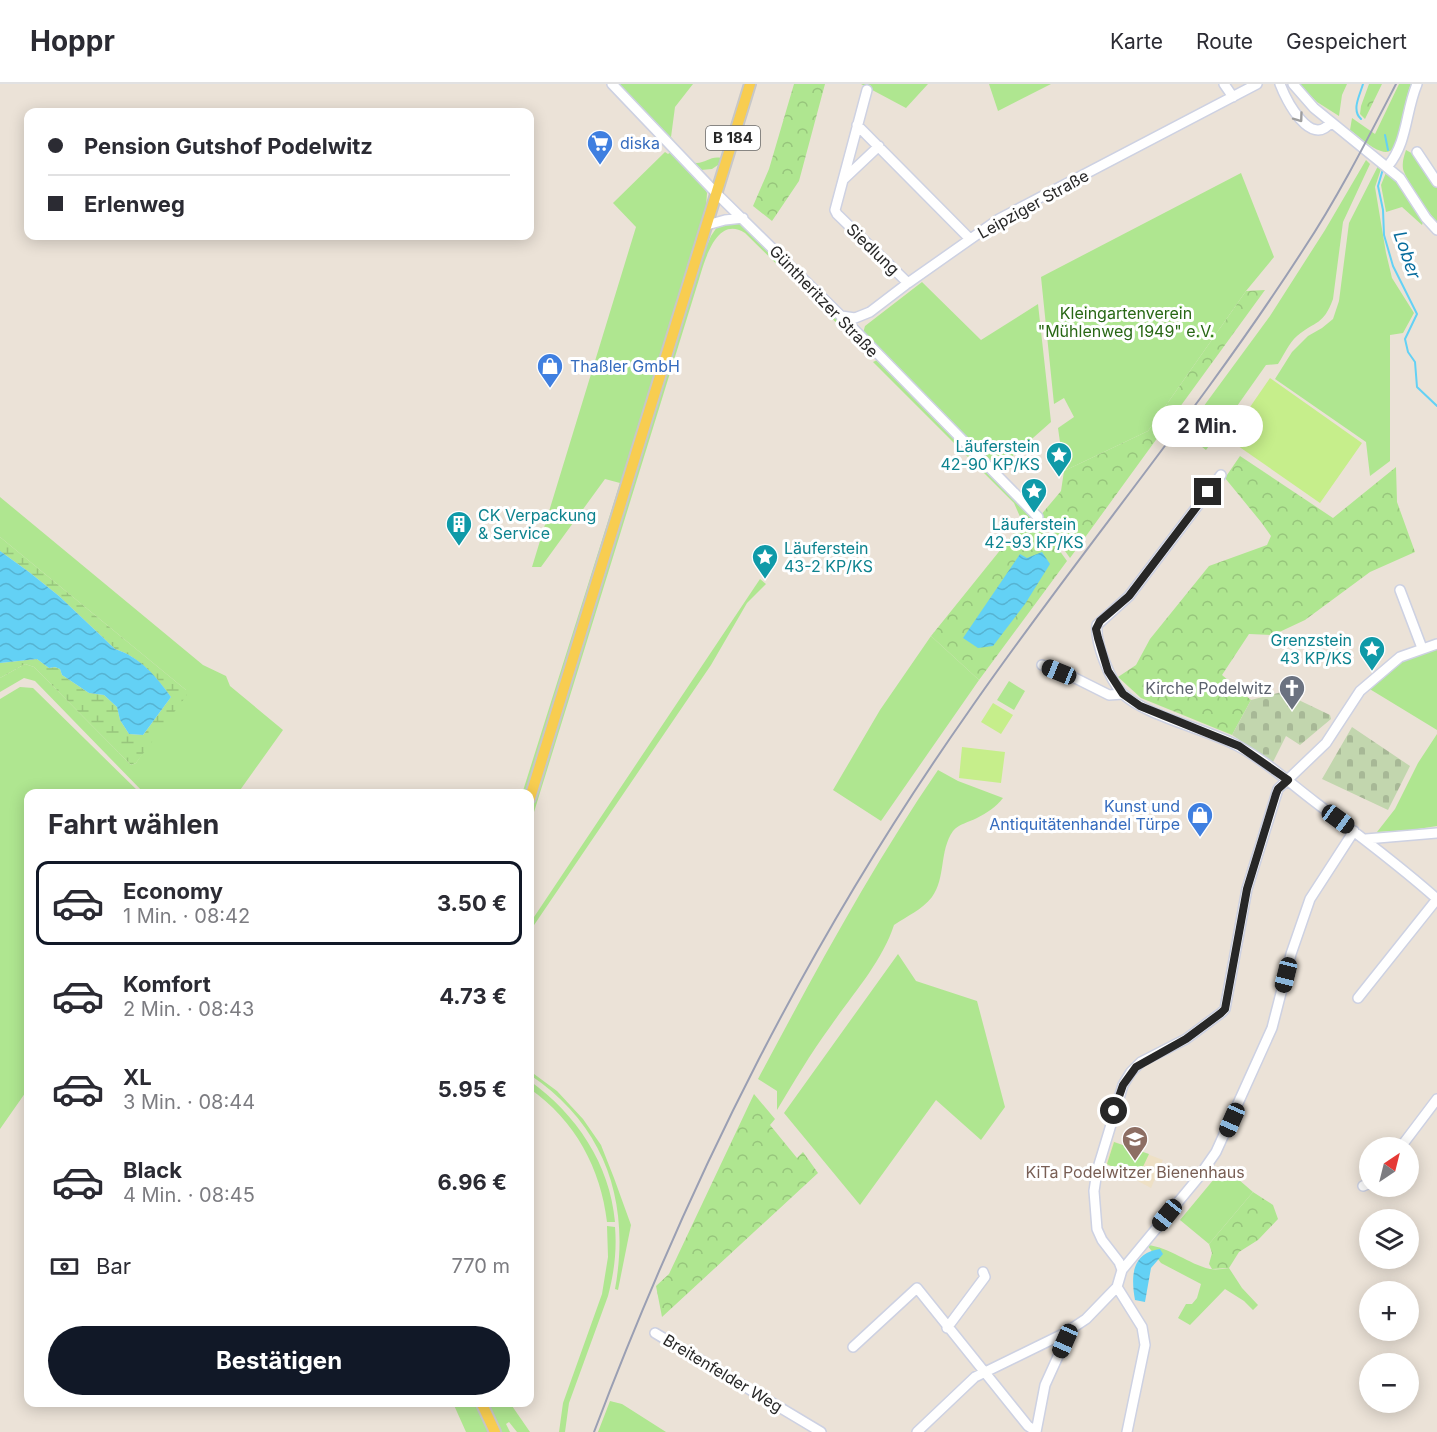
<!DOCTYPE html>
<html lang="de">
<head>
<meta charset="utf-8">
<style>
  :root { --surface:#fff; --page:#f7f7f7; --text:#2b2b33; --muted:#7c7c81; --line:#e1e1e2; --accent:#111827 }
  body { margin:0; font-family:Inter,sans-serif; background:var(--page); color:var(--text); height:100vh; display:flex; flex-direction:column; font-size:22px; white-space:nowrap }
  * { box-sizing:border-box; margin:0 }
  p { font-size:20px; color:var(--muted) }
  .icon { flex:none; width:33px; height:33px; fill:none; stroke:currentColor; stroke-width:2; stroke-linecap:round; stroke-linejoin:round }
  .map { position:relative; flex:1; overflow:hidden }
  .drawer { position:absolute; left:24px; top:705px; width:510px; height:618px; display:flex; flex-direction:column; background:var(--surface); border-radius:12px; box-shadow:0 3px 15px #0003 }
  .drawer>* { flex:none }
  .guide { position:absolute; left:24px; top:24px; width:510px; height:132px; border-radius:12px; box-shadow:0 3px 15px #0003; display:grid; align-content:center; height:132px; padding:0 24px; background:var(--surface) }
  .needle { width:39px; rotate:35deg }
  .controls { position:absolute; left:1359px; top:1053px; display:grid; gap:12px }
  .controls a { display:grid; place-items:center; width:60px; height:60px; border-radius:50%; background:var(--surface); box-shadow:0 3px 15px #0003; font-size:30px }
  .end { position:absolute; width:27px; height:27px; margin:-14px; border:8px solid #272727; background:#fff; box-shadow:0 0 0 3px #fff }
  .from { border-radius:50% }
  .bubble { position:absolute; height:42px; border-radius:21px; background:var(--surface); box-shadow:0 3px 15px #0003; font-size:20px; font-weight:700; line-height:42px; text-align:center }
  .car { position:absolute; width:18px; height:36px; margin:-18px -9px; border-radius:8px; box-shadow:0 0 4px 2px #0007; background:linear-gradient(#222 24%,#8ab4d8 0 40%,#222 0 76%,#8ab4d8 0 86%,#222 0) }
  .guide b { display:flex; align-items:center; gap:21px; height:57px; font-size:22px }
  .guide b+b { border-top:2px solid var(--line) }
  .guide i { width:15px; height:15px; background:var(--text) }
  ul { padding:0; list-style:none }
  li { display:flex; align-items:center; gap:18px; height:84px; margin:0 12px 9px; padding:0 12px; border:3px solid transparent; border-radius:12px }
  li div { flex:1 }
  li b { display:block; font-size:22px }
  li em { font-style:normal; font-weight:700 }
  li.current { border-color:var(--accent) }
  li>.icon { width:54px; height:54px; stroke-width:1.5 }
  h2 { padding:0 24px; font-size:27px; line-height:72px }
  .pay { display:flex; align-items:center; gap:15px; height:66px; padding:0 24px; font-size:22px }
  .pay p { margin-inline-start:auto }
  .primary-button { display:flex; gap:12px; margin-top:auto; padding:12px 24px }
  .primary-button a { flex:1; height:69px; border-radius:36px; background:var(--accent); color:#fff; font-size:24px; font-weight:700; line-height:69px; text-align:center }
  header { display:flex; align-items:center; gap:36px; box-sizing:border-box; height:84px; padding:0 30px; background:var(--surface); border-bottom:2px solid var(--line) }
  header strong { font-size:28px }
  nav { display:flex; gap:33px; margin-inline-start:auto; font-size:21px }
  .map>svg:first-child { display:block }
  .education { fill:#eee0c5 }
  .green { fill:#afe690 }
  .forest { fill:url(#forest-crowns) }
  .wetland { fill:url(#wetland-marsh) }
  .cemetery { fill:url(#cemetery-stones) }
  .pitch { fill:#c6ee8b }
  .water { fill:url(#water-waves) }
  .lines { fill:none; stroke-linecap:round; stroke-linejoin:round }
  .stream { stroke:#63d1f5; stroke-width:2 }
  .minor-casing { stroke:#cdd1e2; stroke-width:12 }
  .major-casing { stroke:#c7c7c7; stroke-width:14 }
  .minor { stroke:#fff; stroke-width:9 }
  .major { stroke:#f8cd50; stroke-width:10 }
  .rail { stroke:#9a9fb3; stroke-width:2 }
  .oneway { stroke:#9e9e9e }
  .route { stroke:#272727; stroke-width:8 }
  .labels { text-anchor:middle; stroke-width:6; stroke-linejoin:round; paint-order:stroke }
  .shield { fill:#fff; stroke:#686868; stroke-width:1.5 }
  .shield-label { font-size:15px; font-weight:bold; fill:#272727 }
  .shop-label { font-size:16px; fill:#366cbe; stroke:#fff; text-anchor:start }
  .street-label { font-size:16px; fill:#272727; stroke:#fff }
  .park-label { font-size:16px; fill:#286715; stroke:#fff }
  .culture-label { font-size:16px; fill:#0d838f; stroke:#fff; text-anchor:end }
  .worship-label { font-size:16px; fill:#5b616d; stroke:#fff; text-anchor:end }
  .education-label { font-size:16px; fill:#785e54; stroke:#fff }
  .water-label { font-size:18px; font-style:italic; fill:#066c9d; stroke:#fff }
</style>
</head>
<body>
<header>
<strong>Hoppr</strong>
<nav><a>Karte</a><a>Route</a><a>Gespeichert</a></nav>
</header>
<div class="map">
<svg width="1437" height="1348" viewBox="0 0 1437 1348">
  <defs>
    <pattern id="forest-crowns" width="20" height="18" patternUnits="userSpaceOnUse" patternTransform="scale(1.5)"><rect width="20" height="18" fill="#afe690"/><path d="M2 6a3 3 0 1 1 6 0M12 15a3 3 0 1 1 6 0" fill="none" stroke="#97c57c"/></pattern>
    <pattern id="wetland-marsh" width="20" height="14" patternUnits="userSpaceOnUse" patternTransform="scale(1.5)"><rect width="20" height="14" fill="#afe690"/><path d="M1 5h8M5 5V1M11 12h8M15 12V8" fill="none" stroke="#97c57c"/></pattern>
    <pattern id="cemetery-stones" width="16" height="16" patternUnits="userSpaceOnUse" patternTransform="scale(1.5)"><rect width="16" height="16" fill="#c2d6ae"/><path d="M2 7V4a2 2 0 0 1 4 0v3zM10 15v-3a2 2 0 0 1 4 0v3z" fill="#a7b896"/></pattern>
    <pattern id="water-waves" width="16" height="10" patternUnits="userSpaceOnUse" patternTransform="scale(1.5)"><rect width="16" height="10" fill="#63d1f5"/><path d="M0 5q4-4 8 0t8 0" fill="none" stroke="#56b3d2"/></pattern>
  </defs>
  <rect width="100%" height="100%" fill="#ebe2d7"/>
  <path class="education" d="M1113 1057 1163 1076 1151 1104 1106 1080Z"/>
  <path class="green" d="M619 0H693L675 23 671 53 692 78C703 82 710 71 721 74L718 81 712 85 701 86 692 78Z
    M861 0H928L906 24Z
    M989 0H1051L998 27Z
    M1299 0H1347L1342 11 1339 32 1317 18Z
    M1399 0H1411C1404 15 1400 56 1394 64 1390 68 1386 69 1381 67 1370 64 1359 52 1350 46L1352 34 1375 50Z
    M1406 66 1415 71 1437 104V138C1430 131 1405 94 1403 85 1402 78 1404 72 1406 66Z
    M665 68 668 70 671 68 704 102 707 109 706 124 527 709 522 710 620 399 605 395 541 483H532L636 143 613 119Z
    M1366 76 1370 80 1343 138 1333 215C1323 242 1316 236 1297 252 1289 259 1284 271 1278 280L1266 281 1206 366 1184 349 1270 232 1325 146Z
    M1378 82 1381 85 1375 103 1386 169 1392 194 1414 229 1403 249 1390 251V377L1370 392 1366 358 1275 295 1292 268 1308 252 1322 244 1333 235 1339 217 1349 139Z
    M1387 86 1403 104 1423 138 1422 141 1402 123 1386 128 1381 101Z
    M1241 89 1274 173 1246 207 1148 347 1064 387 1058 344 1074 333 1064 314 1054 320 1041 193Z
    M739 138 766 163 772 172 781 177 872 269 869 276 867 269 745 149C714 129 703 184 696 205L530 741V727L699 180 711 152 717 143Z
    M922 198 981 256 1038 220 1051 338 998 385 863 249 865 242Z
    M877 276 1023 421 1036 434 1021 435 1014 419 873 278Z
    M0 413 203 581 226 592 230 602 283 646 238 709H144L35 597 24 594 0 608V594L25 580 34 583 131 681 136 679 186 606 0 453Z
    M760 495 766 500 747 519 711 581 530 847V839Z
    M931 552 979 596 881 737 833 706 880 626Z
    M1437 563V646L1368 604 1403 575Z
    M1009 597 1025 607 1014 626 997 616Z
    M20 603 33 604 140 709 28 710V1005L0 1045V615Z
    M1437 650V742L1411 746 1377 748 1395 725 1418 679Z
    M938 686 958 697 1003 714C996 723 987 729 977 734 969 738 959 740 953 747 939 767 946 794 932 813 922 826 907 832 894 841 882 878 852 911 830 943 810 970 794 998 777 1026V1007L758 995C814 890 871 784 938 686Z
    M898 870 916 897 977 917 1005 1023 981 1056 936 1016 860 1121 784 1029Z
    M530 987 557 1007 583 1035 601 1061 614 1094 631 1141 618 1206 615 1205C631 1118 605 1041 530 991Z
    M530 997C576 1030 610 1080 615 1138H607C601 1085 575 1036 530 1005Z
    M1114 1058 1149 1070 1141 1087 1136 1085 1132 1093 1107 1080Z
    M1224 1083 1253 1108 1209 1160 1180 1136Z
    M607 1142 615 1143C617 1167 614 1189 608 1212L569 1319 565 1348H559L563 1319 602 1210 608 1173Z
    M1147 1161C1170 1163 1188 1180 1210 1185 1216 1186 1223 1185 1229 1184L1242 1204 1258 1221 1253 1226 1244 1217 1225 1205 1190 1241 1178 1234 1186 1220H1192L1197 1214 1201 1200 1161 1179Z
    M610 1317 622 1320 666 1348H598Z
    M453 1319H475L489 1348H466Z
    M485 1319H510L530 1348H517L509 1338 506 1340 510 1348H499Z"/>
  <path class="forest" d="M794 0H825L799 97 772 137 753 122 769 85Z
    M1369 0H1382L1365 35 1360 30 1361 22Z
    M1265 206 1070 474 1040 432 1061 407 1064 387 1148 347 1246 207Z
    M1240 372 1333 434 1396 383 1397 418 1415 468 1370 488 1305 536 1273 551 1249 550 1222 591 1251 616 1232 651 1141 614 1118 593 1136 581 1150 555 1209 482 1267 461 1271 452 1261 438 1225 394Z
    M1036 434 1067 477 979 596 931 552 1018 444 1021 435Z
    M754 1010 775 1035 770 1041 797 1074 803 1068 818 1089 662 1233 656 1202 669 1190Z
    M1253 1108 1273 1121 1278 1135 1258 1156 1239 1168 1229 1184 1212 1185 1209 1180 1212 1169 1209 1160Z"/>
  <path class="wetland" d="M0 453 186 606 187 611 136 679 131 681 34 583 25 580 0 594V579L37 575 49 584 55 583 60 585 62 591 89 609 104 611 117 623 120 636 129 650 143 651 171 613C156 593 140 573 115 565L59 512 29 488 0 467Z"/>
  <path class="cemetery" d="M1282 608 1330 631 1331 635 1300 661 1286 652 1273 678 1232 651 1251 616Z
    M1352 643 1410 682 1388 726 1322 695Z"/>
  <path class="pitch" d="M1270 294 1362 359 1320 419 1228 355Z
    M993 619 1013 631 1001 650 981 638Z
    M962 663 1005 668 1001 699 959 694Z"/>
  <path class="water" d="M0 467 29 488 59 512 115 565C140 573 156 592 171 613L143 651 129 650 120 636 117 623 104 611 89 609 62 591 60 585 55 583 49 584 37 575 0 579Z
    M1042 468 1050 480 1025 520 993 562 978 564 963 554 1020 470 1027 474Z
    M1160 1165 1163 1170 1151 1184 1145 1218 1135 1216C1131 1193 1131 1169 1160 1165Z"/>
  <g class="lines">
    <path class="stream" d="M1361 35C1351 26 1360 11 1363 0
      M1385 51 1388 66
      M1383 85 1378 102 1383 126 1384 151 1393 182 1417 230 1405 255 1408 268 1415 278 1417 303 1437 322"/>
    <g class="minor-casing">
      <path id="minor" d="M612 0 716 109 841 232 1038 433
        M1224 0 1233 13
        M1280 0C1286 16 1311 65 1331 38
        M1293 0 1314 24 1400 94 1426 134 1437 146
        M867 6 835 126 837 130 908 199
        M857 41 970 155
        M1417 68 1437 98
        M1388 82C1408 57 1405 29 1417 0
        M844 95 879 62
        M707 141 725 136 743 134
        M841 232 855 234 870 228 908 199 999 135 1257 0
        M1221 391 1129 512 1097 541C1095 559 1110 596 1122 609 1145 632 1207 645 1238 662 1266 677 1290 699 1315 718 1357 750 1398 780 1437 815
        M1400 506 1422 564
        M1042 581 1075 594 1109 611 1123 610
        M1366 755 1437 749
        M1358 914 1437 815
        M1400 1064 1437 1015
        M1363 1102 1370 1099
        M1122 1186 1198 1094 1216 1068 1272 944 1291 870 1310 815 1354 747
        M1117 1203 1142 1243 1145 1261 1127 1348
        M947 1244 985 1193 983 1188
        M655 1249 821 1348
        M853 1263 917 1204 1028 1342 1036 1347
        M917 1348 975 1293 1065 1249 1086 1235 1117 1203 1122 1186 1119 1178 1102 1156 1097 1145 1094 1107 1097 1087 1123 1001 1131 988 1141 978 1186 955 1221 929 1225 925 1247 805 1278 705 1326 659 1360 607 1400 573 1437 560
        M1036 1348 1045 1301 1065 1257V1249"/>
    </g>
    <g class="major-casing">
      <path id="major" d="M530 714 750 0
        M481 1318 495 1348"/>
    </g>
    <use href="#minor" class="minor"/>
    <use href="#major" class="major"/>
    <path class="rail" d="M594 1348C692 1090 810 853 969 627 1077 471 1200 326 1303 166 1338 113 1367 56 1396 0"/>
  </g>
  <defs><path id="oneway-chevron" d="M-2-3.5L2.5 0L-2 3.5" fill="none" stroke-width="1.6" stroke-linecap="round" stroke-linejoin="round" transform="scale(1.5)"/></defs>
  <use class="oneway" href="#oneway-chevron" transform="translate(1299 34) rotate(54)"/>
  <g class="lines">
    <path class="route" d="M1114 1027 1123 1001 1136 983 1186 955 1221 929 1225 925 1247 805 1276 710 1278 705 1288 696 1239 662 1140 622 1123 610 1108 587 1098 554 1096 545 1100 537 1129 512 1208 408"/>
  </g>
  <defs>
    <g id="supermarket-pin" transform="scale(1.35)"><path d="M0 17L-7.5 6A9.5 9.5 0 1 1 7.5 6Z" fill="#3f7fe0" stroke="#fff"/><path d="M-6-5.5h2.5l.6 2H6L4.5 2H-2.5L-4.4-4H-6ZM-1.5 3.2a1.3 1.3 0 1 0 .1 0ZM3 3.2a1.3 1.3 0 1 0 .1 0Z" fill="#fff"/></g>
    <g id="shop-pin" transform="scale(1.35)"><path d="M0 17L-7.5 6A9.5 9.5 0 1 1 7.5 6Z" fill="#3f7fe0" stroke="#fff"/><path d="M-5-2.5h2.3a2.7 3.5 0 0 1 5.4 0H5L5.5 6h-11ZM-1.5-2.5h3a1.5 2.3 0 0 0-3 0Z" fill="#fff"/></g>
    <g id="sight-pin" transform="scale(1.35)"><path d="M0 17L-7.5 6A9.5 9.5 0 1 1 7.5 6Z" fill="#0f9aa8" stroke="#fff"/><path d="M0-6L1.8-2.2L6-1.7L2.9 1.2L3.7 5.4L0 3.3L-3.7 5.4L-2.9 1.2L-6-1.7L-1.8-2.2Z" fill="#fff"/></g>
    <g id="building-pin" transform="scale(1.35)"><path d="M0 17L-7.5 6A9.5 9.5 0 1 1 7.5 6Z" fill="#0f9aa8" stroke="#fff"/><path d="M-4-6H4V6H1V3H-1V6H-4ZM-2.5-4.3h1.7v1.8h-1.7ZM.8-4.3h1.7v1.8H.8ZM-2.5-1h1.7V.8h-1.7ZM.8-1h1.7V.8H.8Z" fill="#fff"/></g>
    <g id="church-pin" transform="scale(1.35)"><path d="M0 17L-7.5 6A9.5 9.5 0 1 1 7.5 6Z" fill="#6b7280" stroke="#fff"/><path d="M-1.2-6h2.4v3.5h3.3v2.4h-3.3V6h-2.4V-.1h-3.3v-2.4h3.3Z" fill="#fff"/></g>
    <g id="school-pin" transform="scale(1.35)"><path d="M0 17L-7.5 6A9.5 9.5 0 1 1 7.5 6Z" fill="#8d6e63" stroke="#fff"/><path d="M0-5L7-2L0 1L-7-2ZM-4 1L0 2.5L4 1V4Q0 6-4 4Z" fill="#fff"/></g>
  </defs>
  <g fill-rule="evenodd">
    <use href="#supermarket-pin" x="600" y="59"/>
    <use href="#shop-pin" x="550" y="282"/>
    <use href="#sight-pin" x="1059" y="371"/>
    <use href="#sight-pin" x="1034" y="407"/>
    <use href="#building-pin" x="459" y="440"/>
    <use href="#sight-pin" x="765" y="473"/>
    <use href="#sight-pin" x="1372" y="565"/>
    <use href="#church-pin" x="1292" y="604"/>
    <use href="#shop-pin" x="1200" y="731"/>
    <use href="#school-pin" x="1135" y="1055"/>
  </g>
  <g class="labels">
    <rect class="shield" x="706" y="42" width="54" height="24" rx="4.5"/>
    <g class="shield-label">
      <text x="733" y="59">B 184</text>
    </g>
    <g class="shop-label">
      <text x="620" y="65">diska</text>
      <text x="570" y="288">Thaßler GmbH</text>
      <text x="1180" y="728" text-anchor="end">Kunst und<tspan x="1180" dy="18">Antiquitätenhandel Türpe</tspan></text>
    </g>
    <g class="street-label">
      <text transform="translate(1033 120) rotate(-29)" y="6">Leipziger Straße</text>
      <text transform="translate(873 165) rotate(44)" y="6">Siedlung</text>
      <text transform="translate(824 217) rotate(46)" y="6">Güntheritzer Straße</text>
      <text transform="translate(723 1289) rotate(31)" y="6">Breitenfelder Weg</text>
    </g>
    <g class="park-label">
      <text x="1126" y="235">Kleingartenverein<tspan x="1126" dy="18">"Mühlenweg 1949" e.V.</tspan></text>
    </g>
    <g class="culture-label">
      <text x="1040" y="368">Läuferstein<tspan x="1040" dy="18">42-90 KP/KS</tspan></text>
      <text x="478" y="437" text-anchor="start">CK Verpackung<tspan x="478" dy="18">&amp; Service</tspan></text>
      <text x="1034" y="446" text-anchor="middle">Läuferstein<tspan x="1034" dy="18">42-93 KP/KS</tspan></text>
      <text x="784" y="470" text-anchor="start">Läuferstein<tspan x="784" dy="18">43-2 KP/KS</tspan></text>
      <text x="1352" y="562">Grenzstein<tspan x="1352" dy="18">43 KP/KS</tspan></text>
    </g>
    <g class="worship-label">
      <text x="1272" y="610">Kirche Podelwitz</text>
    </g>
    <g class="education-label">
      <text x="1135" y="1094">KiTa Podelwitzer Bienenhaus</text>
    </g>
    <g class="water-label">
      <text transform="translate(1407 171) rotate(71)" y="6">Lober</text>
    </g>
  </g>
</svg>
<div class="controls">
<a><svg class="needle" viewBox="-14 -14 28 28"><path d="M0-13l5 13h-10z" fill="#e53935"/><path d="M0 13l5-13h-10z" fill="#7c7c81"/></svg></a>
<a><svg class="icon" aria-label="layers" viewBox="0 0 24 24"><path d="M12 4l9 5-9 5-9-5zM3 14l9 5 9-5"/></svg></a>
<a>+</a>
<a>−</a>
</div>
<i class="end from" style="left:1114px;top:1027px"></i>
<i class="end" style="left:1208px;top:408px"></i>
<div class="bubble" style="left:1152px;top:321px;width:111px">2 Min.</div>
<i class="car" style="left:1059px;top:588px;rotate:292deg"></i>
<i class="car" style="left:1338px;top:735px;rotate:126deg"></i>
<i class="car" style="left:1286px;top:891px;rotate:194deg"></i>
<i class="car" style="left:1232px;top:1036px;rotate:204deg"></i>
<i class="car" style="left:1167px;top:1131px;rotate:219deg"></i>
<i class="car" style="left:1065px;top:1257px;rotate:204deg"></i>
<div class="guide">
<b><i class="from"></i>Pension Gutshof Podelwitz</b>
<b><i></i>Erlenweg</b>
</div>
<section class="drawer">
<h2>Fahrt wählen</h2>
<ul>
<li class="current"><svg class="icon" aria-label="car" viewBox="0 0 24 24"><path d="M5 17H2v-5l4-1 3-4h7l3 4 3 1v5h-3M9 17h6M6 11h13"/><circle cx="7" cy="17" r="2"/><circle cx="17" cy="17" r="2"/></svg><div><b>Economy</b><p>1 Min. · 08:42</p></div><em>3.50 €</em></li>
<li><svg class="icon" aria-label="car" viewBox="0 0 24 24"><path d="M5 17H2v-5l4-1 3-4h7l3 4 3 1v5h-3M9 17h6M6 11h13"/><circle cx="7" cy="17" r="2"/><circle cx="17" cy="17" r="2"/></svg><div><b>Komfort</b><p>2 Min. · 08:43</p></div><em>4.73 €</em></li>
<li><svg class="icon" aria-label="car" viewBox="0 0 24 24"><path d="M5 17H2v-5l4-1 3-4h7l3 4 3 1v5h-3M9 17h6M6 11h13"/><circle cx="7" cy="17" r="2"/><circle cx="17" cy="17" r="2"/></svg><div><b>XL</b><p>3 Min. · 08:44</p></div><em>5.95 €</em></li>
<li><svg class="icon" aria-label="car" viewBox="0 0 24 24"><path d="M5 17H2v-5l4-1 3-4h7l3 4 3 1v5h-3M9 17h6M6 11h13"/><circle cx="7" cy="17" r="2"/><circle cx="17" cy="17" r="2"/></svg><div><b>Black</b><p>4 Min. · 08:45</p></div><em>6.96 €</em></li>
</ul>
<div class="pay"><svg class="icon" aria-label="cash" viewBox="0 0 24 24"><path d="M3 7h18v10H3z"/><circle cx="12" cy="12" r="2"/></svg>Bar<p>770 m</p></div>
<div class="primary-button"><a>Bestätigen</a></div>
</section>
</div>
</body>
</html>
